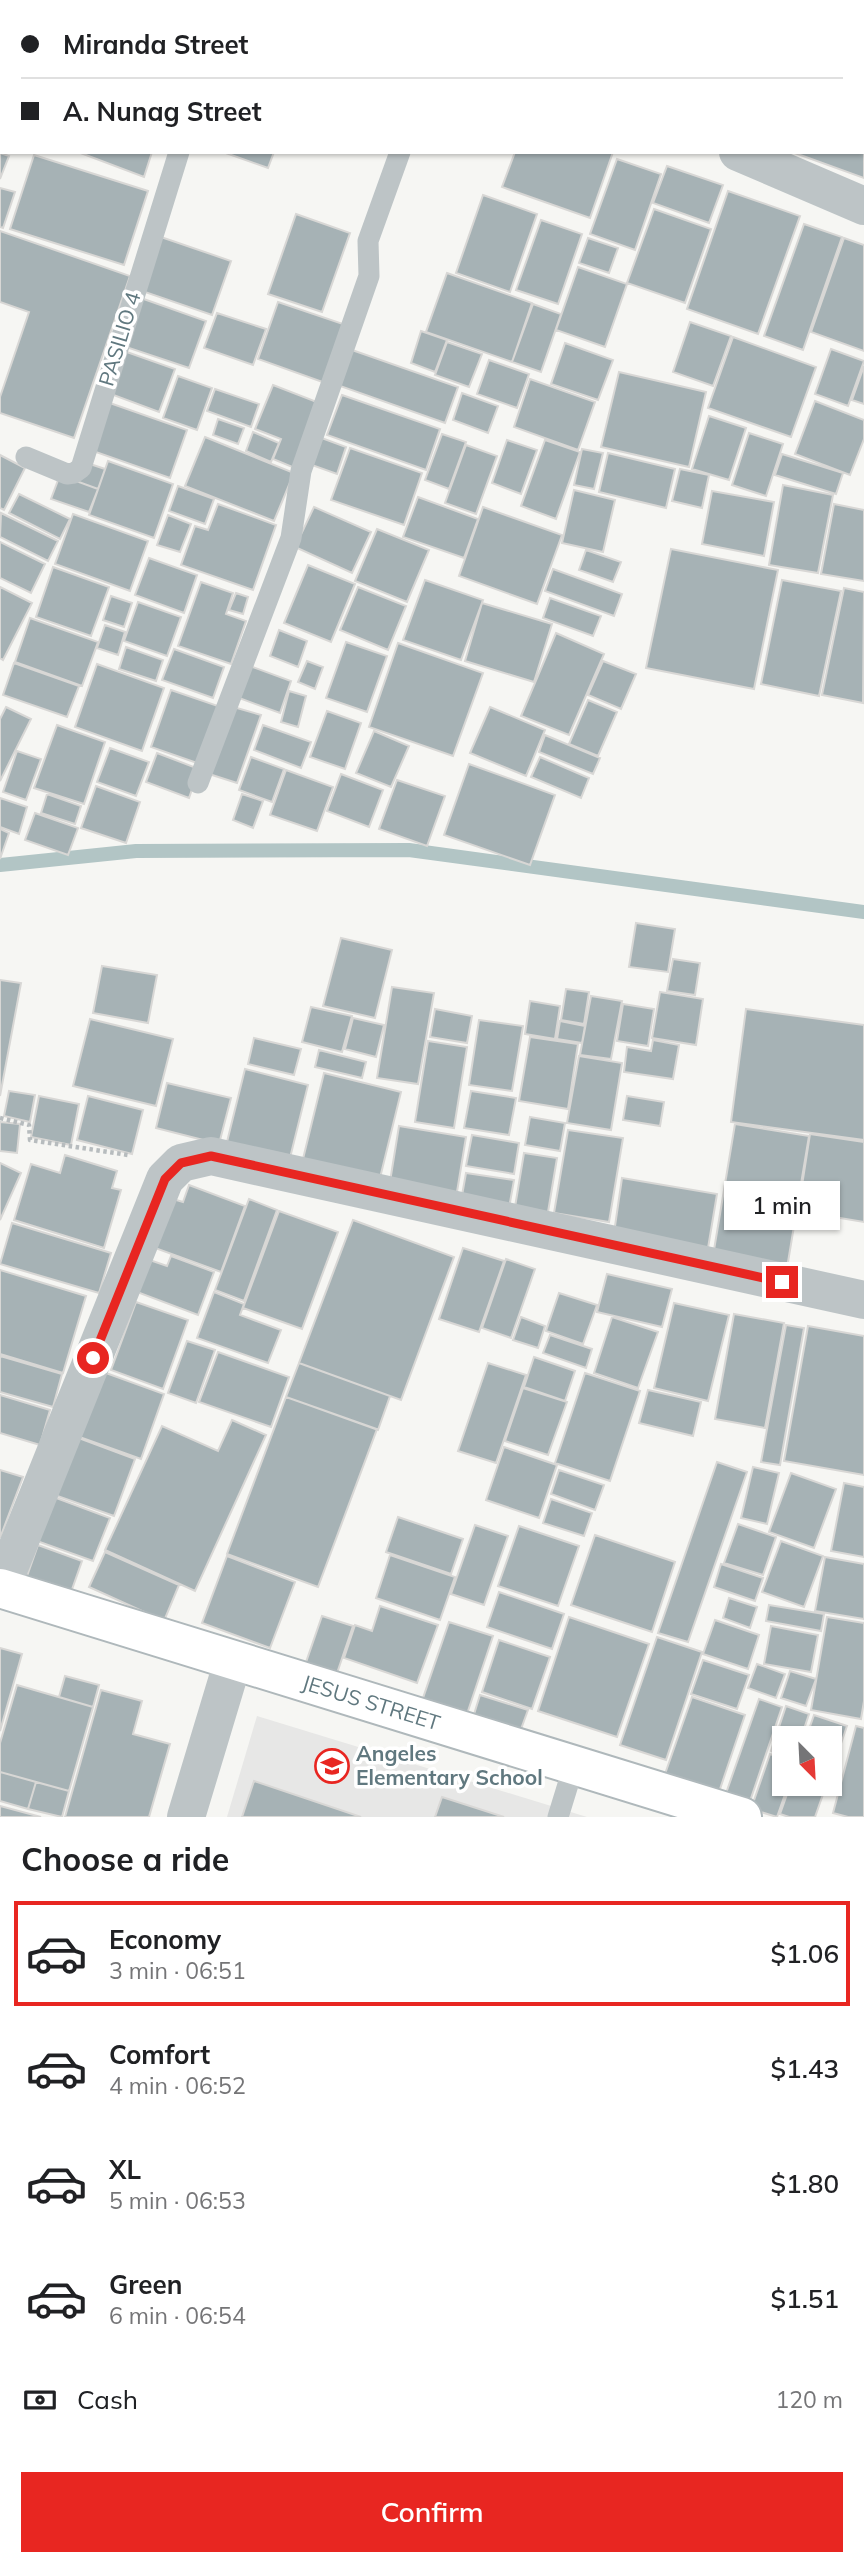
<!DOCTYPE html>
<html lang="en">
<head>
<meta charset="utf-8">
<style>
  :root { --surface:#fff; --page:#f6f6f6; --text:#202124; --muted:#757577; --line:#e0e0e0; --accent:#e82621 }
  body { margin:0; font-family:Mulish,sans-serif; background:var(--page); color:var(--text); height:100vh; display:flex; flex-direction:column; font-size:26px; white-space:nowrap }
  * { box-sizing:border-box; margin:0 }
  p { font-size:23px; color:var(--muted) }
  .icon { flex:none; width:38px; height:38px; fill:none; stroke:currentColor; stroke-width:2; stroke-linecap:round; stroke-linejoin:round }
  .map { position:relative; height:1817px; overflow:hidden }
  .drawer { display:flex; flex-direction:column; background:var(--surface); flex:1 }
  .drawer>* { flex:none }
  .guide { position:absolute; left:0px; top:0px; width:864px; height:154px; box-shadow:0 2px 5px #0004; display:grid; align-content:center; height:154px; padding:0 21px; background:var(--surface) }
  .needle { width:46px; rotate:156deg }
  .tools { position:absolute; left:772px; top:1726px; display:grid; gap:14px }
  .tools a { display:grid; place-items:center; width:70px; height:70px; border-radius:0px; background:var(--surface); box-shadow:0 2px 5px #0004; font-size:35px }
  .end { position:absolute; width:32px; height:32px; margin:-16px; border:9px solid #e82621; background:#fff; box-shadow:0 0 0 4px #fff }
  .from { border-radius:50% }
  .bubble { position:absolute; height:49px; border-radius:0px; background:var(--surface); box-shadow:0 2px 5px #0004; font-size:23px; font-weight:600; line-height:49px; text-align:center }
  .guide b { display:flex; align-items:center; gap:24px; height:66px; font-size:26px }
  .guide b+b { border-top:2px solid var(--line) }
  .guide i { width:18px; height:18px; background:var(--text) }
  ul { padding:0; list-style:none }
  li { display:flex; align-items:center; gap:21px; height:105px; margin:0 14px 10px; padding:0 7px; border:4px solid transparent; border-radius:0px }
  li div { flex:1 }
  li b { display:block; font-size:26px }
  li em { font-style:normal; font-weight:600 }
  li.active { border-color:var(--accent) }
  li>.icon { width:63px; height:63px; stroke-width:1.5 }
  h2 { padding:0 21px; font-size:32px; line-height:84px }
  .pay { display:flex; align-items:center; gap:18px; height:77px; padding:0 21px; font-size:26px }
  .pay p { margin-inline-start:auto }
  .button { display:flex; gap:14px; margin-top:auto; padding:14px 21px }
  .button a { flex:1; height:80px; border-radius:0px; background:var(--accent); color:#fff; font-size:28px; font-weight:600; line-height:80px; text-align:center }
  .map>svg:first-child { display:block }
  .built { fill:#e7e7e6 }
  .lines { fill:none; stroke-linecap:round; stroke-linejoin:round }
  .stream { stroke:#b2c5c5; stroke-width:14 }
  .building { fill:#a6b2b5; stroke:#d8d7d5; stroke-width:2 }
  .secondary-casing { stroke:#afb8bb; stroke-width:42 }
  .path { stroke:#b7bcbe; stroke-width:4.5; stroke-dasharray:3.5 3.5; stroke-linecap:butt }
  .lane { stroke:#bdc4c6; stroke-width:21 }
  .street { stroke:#bdc4c6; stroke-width:38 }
  .secondary { stroke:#fff; stroke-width:38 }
  .route { stroke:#e82621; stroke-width:9 }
  .labels { text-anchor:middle; stroke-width:7; stroke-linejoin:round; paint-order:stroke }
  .street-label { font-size:21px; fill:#60787f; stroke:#fff }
  .poi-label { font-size:21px; font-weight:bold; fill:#60787f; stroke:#fff; text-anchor:start }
</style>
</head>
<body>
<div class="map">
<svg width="864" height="1817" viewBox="0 0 864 1817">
  <rect width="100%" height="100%" fill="#f6f6f3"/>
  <path class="built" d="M257 1716 587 1817H227Z"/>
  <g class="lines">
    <path class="stream" d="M0 865 136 851 409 850 864 912"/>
  </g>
  <path class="building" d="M0 0H60L2 2V36Z
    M60 0H138L60 2Z
    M425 0H561L425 2Z
    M623 0H687L689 1 622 2Z
    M761 0H864V178L792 152H863V2H761Z
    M0 41H2L1 127H0Z
    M78 152H152L144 177Z
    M223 152H274L268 168Z
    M515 152H613L590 218 502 187Z
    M0 153 9 156 0 179Z
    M34 155 148 191 124 265 10 229Z
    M617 159 661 174 635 250 590 234Z
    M667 166 723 185 709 223 653 203Z
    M0 188 15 192 3 228 0 227Z
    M728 191 800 216 758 334 687 309Z
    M483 195 537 214 510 292 456 273Z
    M654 209 711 229 685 303 627 283Z
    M296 214 350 233 322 312 268 294Z
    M541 220 582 234 558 304 516 290Z
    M804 224 842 237 803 350 764 336Z
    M0 231 130 276 74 438 0 413V397L29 312 0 302Z
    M158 236 231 261 212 315 139 290Z
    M588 238 618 248 609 273 579 263Z
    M844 238 864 245V351L811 332Z
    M578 267 627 284 605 347 556 330Z
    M447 273 532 303 512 362 426 332Z
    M138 297 206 321 189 368 120 345Z
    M278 302 349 326 328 384 258 359Z
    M533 304 561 314 541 372 512 362Z
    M217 313 266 329 253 365 204 348Z
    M690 322 731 336 713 386 673 372Z
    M421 331 447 340 435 372 411 363Z
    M733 337 816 367 791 437 708 408Z
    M447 342 482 354 469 387 435 375Z
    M565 343 613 360 598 400 551 384Z
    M831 349 864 361 848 406 815 394Z
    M352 350 458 387 445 423 340 386Z
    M124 351 175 369 159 412 108 393Z
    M489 360 529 374 517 408 477 394Z
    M864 366V404L852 400Z
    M619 372 706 392 689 467 601 447Z
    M178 376 212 388 197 430 163 418Z
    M530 379 595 402 578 450 514 427Z
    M273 385 322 404 297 469 273 459 281 439 255 429Z
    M215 389 259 404 251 427 207 411Z
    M462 393 498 406 488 433 453 420Z
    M342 395 440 429 426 470 327 435Z
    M815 401 864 420V439L850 475 795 454Z
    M107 402 187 430 170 478 90 450Z
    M709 416 746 428 729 480 692 469Z
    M218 419 244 428 238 444 213 435Z
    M253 432 279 443 271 462 246 451Z
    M749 433 783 444 766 496 732 485Z
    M442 434 466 442 449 489 425 480Z
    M205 437 294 473 274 521 185 486Z
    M319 437 346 447 337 474 309 464Z
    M507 440 537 450 521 494 492 483Z
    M545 440 580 452 556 519 521 506Z
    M466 445 497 456 476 514 445 503Z
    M350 448 422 473 404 525 331 500Z
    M582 449 603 453 594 489 574 485Z
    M608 453 675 469 666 508 599 492Z
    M782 454 843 473 836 494 775 475Z
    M0 455 25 468 4 510 0 508Z
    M108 461 173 484 154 538 89 515Z
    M84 462 105 469 98 489 76 481Z
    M680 469 709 475 702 508 672 501Z
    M60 475 98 489 89 512 51 499Z
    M783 485 833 495 818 573 769 565Z
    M178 486 214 499 205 524 169 511Z
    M574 490 615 500 603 552 562 543Z
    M712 491 774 502 764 556 702 544Z
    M19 494 70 519 60 539 9 513Z
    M418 497 478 519 464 558 403 537Z
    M218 504 276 525 253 590 181 565 195 526 208 530Z
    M834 504 864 510V581L821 574Z
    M314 507 371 532 352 573 295 547Z
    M483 507 562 535 537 604 459 576Z
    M1 513 58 541 48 561 0 537Z
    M73 514 148 541 130 591 55 564Z
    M168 515 191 524 180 552 157 545Z
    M377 529 429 550 407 602 355 581Z
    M0 542 45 564 31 593 0 578Z
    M671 549 778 570 754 689 646 668Z
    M586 550 621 562 613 582 579 570Z
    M149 558 197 575 184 613 135 595Z
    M308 565 355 584 331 642 284 623Z
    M53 567 109 587 91 636 36 617Z
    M553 569 622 594 614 616 545 591Z
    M425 580 483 600 461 660 403 640Z
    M782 580 841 591 819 696 761 684Z
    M201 582 233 593 226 614 246 621 231 664 178 646Z
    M0 587 32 603 3 660 0 658Z
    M358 587 406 606 388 650 340 630Z
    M844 588 864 592 863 703 822 695Z
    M236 593 248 597 243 614 229 610Z
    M111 596 132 603 124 627 103 620Z
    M550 598 601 616 593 636 543 618Z
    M138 602 181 617 167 656 124 641Z
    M482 603 552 624 534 682 465 661Z
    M30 618 98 642 82 686 15 662Z
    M105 625 125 632 118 655 97 648Z
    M279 630 307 641 298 667 270 656Z
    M556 633 604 654 569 735 521 716Z
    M346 642 387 656 367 712 326 698Z
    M398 643 483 673 453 756 369 727Z
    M126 647 163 660 156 681 119 669Z
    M174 649 224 667 213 698 162 680Z
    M307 661 323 667 315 689 298 682Z
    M603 661 636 674 621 709 588 695Z
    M14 663 79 686 67 717 3 695Z
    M97 664 164 688 142 751 75 727Z
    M250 666 291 681 280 713 239 698Z
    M171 690 218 706 197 763 151 747Z
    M289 691 306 696 298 727 281 722Z
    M588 700 617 712 598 756 569 744Z
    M230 706 261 715 237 783 206 773Z
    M6 707 31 719 0 781V719Z
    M490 707 545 730 526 776 470 753Z
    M327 711 361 723 345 769 310 757Z
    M57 725 105 742 84 804 34 788Z
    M263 725 311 742 301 768 254 750Z
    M374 731 409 746 391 787 356 773Z
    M545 735 600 758 593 774 539 752Z
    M110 748 149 762 136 796 97 782Z
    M17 751 41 759 26 800 3 792Z
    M157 753 199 769 189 798 146 782Z
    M251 757 284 769 272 802 239 790Z
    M540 757 589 778 581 798 531 777Z
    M469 764 555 795 530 865 444 835Z
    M286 770 333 787 317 831 270 815Z
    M341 774 383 790 369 827 327 811Z
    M397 780 445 796 427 846 379 829Z
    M96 786 140 802 126 843 81 828Z
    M47 794 81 806 75 824 41 813Z
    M242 794 263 801 253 828 233 820Z
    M0 798 27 807 19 834 0 827Z
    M35 813 78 828 68 855 25 840Z
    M0 829 9 833 0 859Z
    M636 923 675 929 668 972 629 967Z
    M341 938 392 950 375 1018 323 1006Z
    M673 959 700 963 695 995 667 991Z
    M102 966 157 975 148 1023 93 1013Z
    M0 980 21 983 0 1096Z
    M392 987 434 993 418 1084 377 1078Z
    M566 989 589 992 584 1024 561 1020Z
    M660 992 703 999 696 1045 652 1038Z
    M591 996 622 1001 611 1059 580 1055Z
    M530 1001 560 1006 555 1039 525 1034Z
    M623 1004 654 1009 648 1046 617 1041Z
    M311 1007 352 1016 342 1052 302 1042Z
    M435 1009 472 1016 467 1043 430 1037Z
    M746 1009 864 1025V1140L731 1122Z
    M353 1018 384 1025 376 1057 345 1049Z
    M90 1019 173 1039 156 1106 73 1086Z
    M479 1020 523 1026 512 1091 469 1085Z
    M560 1021 585 1026 582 1043 557 1039Z
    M530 1037 578 1044 568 1109 519 1101Z
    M254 1038 301 1049 294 1075 248 1064Z
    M653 1040 679 1045 673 1079 624 1072 627 1047 651 1051Z
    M428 1041 467 1047 454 1128 415 1122Z
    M319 1050 366 1062 362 1078 315 1067Z
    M579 1056 622 1063 611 1130 567 1123Z
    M245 1069 308 1085 288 1166 225 1150Z
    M324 1073 401 1092 379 1182 302 1163Z
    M167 1083 231 1098 219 1144 156 1128Z
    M9 1091 35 1095 30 1122 4 1116Z
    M471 1091 516 1098 509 1135 464 1128Z
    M39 1096 79 1104 71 1145 31 1137Z
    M88 1096 143 1110 132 1154 77 1140Z
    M627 1096 664 1102 660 1126 623 1120Z
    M530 1117 565 1123 560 1151 525 1145Z
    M0 1122 20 1124 17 1153 0 1151Z
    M735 1124 809 1136 787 1268 713 1256Z
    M399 1126 466 1137 455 1204 388 1194Z
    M568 1130 623 1138 609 1222 554 1213Z
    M810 1134 864 1142V1222L798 1211Z
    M472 1135 519 1143 514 1174 466 1166Z
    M524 1153 557 1158 546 1224 513 1219Z
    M65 1155 117 1171 112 1188 121 1190 104 1248 14 1220 31 1164 60 1173Z
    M0 1163 21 1173 0 1220Z
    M466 1173 514 1180 509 1208 461 1201Z
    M622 1178 717 1194 708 1248 614 1233Z
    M189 1185 245 1206 221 1272 155 1248 173 1199 183 1202Z
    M249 1199 277 1210 244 1301 215 1290Z
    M279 1211 338 1232 302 1329 243 1308Z
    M353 1220 454 1257 401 1400 299 1363Z
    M12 1223 111 1253 99 1293 0 1264Z
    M463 1248 504 1261 479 1332 439 1319Z
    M171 1256 214 1272 198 1315 129 1289 141 1257 167 1266Z
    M506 1259 535 1269 511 1338 482 1328Z
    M0 1270 86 1296 63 1373 0 1354Z
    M607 1274 672 1289 662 1327 597 1312Z
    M214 1292 244 1304 240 1315 281 1330 268 1363 197 1338Z
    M559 1293 597 1305 583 1344 546 1331Z
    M136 1302 188 1320 163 1389 111 1370Z
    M674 1303 729 1315 708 1401 654 1388Z
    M734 1314 784 1323 765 1428 715 1419Z
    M521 1317 545 1326 538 1348 513 1340Z
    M612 1317 658 1332 638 1388 594 1373Z
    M786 1325 804 1328 780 1465 761 1462Z
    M808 1326 864 1336V1475L784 1461Z
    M550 1335 592 1349 586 1368 543 1353Z
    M187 1341 215 1350 196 1403 168 1393Z
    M218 1352 289 1377 271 1427 199 1402Z
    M0 1356 62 1374 53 1407 0 1392Z
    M534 1357 575 1371 565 1401 524 1387Z
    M299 1363 390 1396 378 1430 286 1397Z
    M488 1363 526 1375 496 1463 458 1451Z
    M95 1369 164 1394 141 1459 71 1434Z
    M585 1373 640 1391 610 1481 555 1463Z
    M523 1388 567 1402 548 1455 505 1441Z
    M648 1390 701 1402 693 1436 639 1423Z
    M0 1395 50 1410 40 1445 0 1433Z
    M286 1397 377 1429 318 1587 227 1554Z
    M232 1420 266 1435 195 1591 105 1550 162 1426 218 1451Z
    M68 1434 135 1459 114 1516 46 1492Z
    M504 1447 557 1465 539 1518 486 1500Z
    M717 1462 747 1472 688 1642 658 1633Z
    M753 1467 779 1473 767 1524 741 1518Z
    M0 1470 23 1477 0 1538Z
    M559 1470 604 1485 595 1510 551 1494Z
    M791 1473 836 1489 814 1548 769 1532Z
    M844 1483 864 1487V1557L831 1551Z
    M51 1496 110 1518 93 1561 34 1540Z
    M551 1499 592 1513 584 1536 543 1523Z
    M398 1517 463 1539 451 1574 386 1552Z
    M738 1524 776 1537 763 1575 724 1563Z
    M475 1525 508 1536 484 1605 451 1594Z
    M519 1526 579 1546 558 1606 498 1586Z
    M595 1535 675 1562 652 1632 571 1605Z
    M781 1541 823 1556 804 1607 762 1592Z
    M38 1545 82 1561 70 1595 26 1579Z
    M105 1552 179 1585 164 1621 89 1587Z
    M390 1555 455 1577 440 1620 376 1598Z
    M227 1556 295 1582 270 1648 202 1623Z
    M825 1557 864 1564V1619L815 1611Z
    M721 1564 763 1578 755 1601 714 1587Z
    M499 1592 564 1614 552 1649 487 1627Z
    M729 1598 757 1607 750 1628 723 1618Z
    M769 1605 824 1614 821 1631 766 1621Z
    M380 1606 438 1625 417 1683 344 1658 355 1625 372 1631Z
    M322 1616 353 1626 334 1682 303 1671Z
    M569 1617 649 1644 617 1737 538 1711Z
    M827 1617 864 1623V1701L861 1719 811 1710Z
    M715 1620 759 1635 748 1669 703 1654Z
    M449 1622 493 1636 466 1717 422 1701Z
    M771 1626 818 1635 811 1672 764 1664Z
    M657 1637 702 1652 666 1760 620 1745Z
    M499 1640 550 1657 532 1709 482 1692Z
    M0 1648 22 1654 0 1731Z
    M703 1660 749 1675 737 1709 691 1694Z
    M757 1664 785 1674 776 1698 748 1688Z
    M790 1671 816 1679 806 1706 781 1698Z
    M65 1676 99 1685 93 1707 59 1697Z
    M17 1685 93 1707 69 1791 0 1772V1743Z
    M101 1690 142 1701 133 1734 170 1744 149 1817H65Z
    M480 1695 528 1710 517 1740 471 1724Z
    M692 1697 745 1715 719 1792 665 1774Z
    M759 1699 782 1707 748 1807 724 1799Z
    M786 1706 809 1714 801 1738H784V1756L771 1751Z
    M814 1715 847 1726 830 1776V1738H806Z
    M856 1726 864 1728V1817H848L833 1813Z
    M770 1754 784 1759V1783H789L777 1817 751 1809Z
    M0 1772 36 1782 28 1809 0 1801Z
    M254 1781 361 1817H242Z
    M36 1782 69 1791 62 1817 28 1809Z
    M791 1783H827L815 1817H789L780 1814Z
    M442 1797 504 1817H435Z
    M0 1806 41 1817H0Z"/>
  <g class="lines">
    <g class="secondary-casing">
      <path id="secondary" d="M0 1588 742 1817"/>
    </g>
    <path class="path" d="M0 1118 29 1125 30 1140 128 1155"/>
    <path class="lane" d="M226 2V0
      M26 457 67 474 74 473 81 468 179 152
      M198 783 291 538 301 471 369 276 368 241 400 152
      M558 1817 574 1765"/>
    <path class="street" d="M362 0 366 2
      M738 152 864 206
      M1 1588 165 1179 181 1163 211 1156 864 1300
      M186 1817 233 1661"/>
    <use href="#secondary" class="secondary"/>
  </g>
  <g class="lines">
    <path class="route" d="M93 1358 165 1179 181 1163 211 1156 782 1282"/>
  </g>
  <defs>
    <g id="school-ring" transform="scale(1.75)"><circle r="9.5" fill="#fff" stroke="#e82621" stroke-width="1.5"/><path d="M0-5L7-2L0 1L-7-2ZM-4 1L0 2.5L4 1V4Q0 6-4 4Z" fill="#e82621"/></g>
  </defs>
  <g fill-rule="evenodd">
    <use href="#school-ring" x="332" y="1766"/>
  </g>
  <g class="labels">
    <g class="street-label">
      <text transform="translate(120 339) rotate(-73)" y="7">PASILIO 4</text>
      <text transform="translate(371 1703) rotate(17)" y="7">JESUS STREET</text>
    </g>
    <g class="poi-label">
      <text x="356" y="1761">Angeles<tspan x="356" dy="24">Elementary School</tspan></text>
    </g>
  </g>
</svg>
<div class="tools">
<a><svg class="needle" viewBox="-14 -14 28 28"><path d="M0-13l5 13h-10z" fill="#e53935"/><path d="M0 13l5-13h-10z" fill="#757577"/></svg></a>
</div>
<i class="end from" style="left:93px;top:1358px"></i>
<i class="end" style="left:782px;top:1282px"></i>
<div class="bubble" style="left:724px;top:1181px;width:116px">1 min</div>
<div class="guide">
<b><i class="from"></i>Miranda Street</b>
<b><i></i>A. Nunag Street</b>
</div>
</div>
<section class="drawer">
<h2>Choose a ride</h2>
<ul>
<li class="active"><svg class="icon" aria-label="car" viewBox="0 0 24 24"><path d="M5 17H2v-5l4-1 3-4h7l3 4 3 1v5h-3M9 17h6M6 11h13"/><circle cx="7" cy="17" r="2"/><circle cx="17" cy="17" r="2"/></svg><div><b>Economy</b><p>3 min · 06:51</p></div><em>$1.06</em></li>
<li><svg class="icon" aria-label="car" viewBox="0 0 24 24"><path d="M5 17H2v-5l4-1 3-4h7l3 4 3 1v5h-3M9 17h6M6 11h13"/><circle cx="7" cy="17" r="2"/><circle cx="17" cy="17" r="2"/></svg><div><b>Comfort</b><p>4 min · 06:52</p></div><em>$1.43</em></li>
<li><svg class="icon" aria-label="car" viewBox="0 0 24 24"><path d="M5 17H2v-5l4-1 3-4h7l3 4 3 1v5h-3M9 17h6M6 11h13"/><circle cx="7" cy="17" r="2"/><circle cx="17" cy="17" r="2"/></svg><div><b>XL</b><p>5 min · 06:53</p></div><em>$1.80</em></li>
<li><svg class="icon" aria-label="car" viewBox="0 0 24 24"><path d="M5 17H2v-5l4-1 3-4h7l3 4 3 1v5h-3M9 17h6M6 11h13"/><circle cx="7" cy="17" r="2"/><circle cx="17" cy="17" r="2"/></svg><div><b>Green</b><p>6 min · 06:54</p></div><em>$1.51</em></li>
</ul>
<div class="pay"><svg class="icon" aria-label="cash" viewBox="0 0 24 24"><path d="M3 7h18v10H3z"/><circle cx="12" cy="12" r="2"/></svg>Cash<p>120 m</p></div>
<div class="button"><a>Confirm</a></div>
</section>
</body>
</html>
